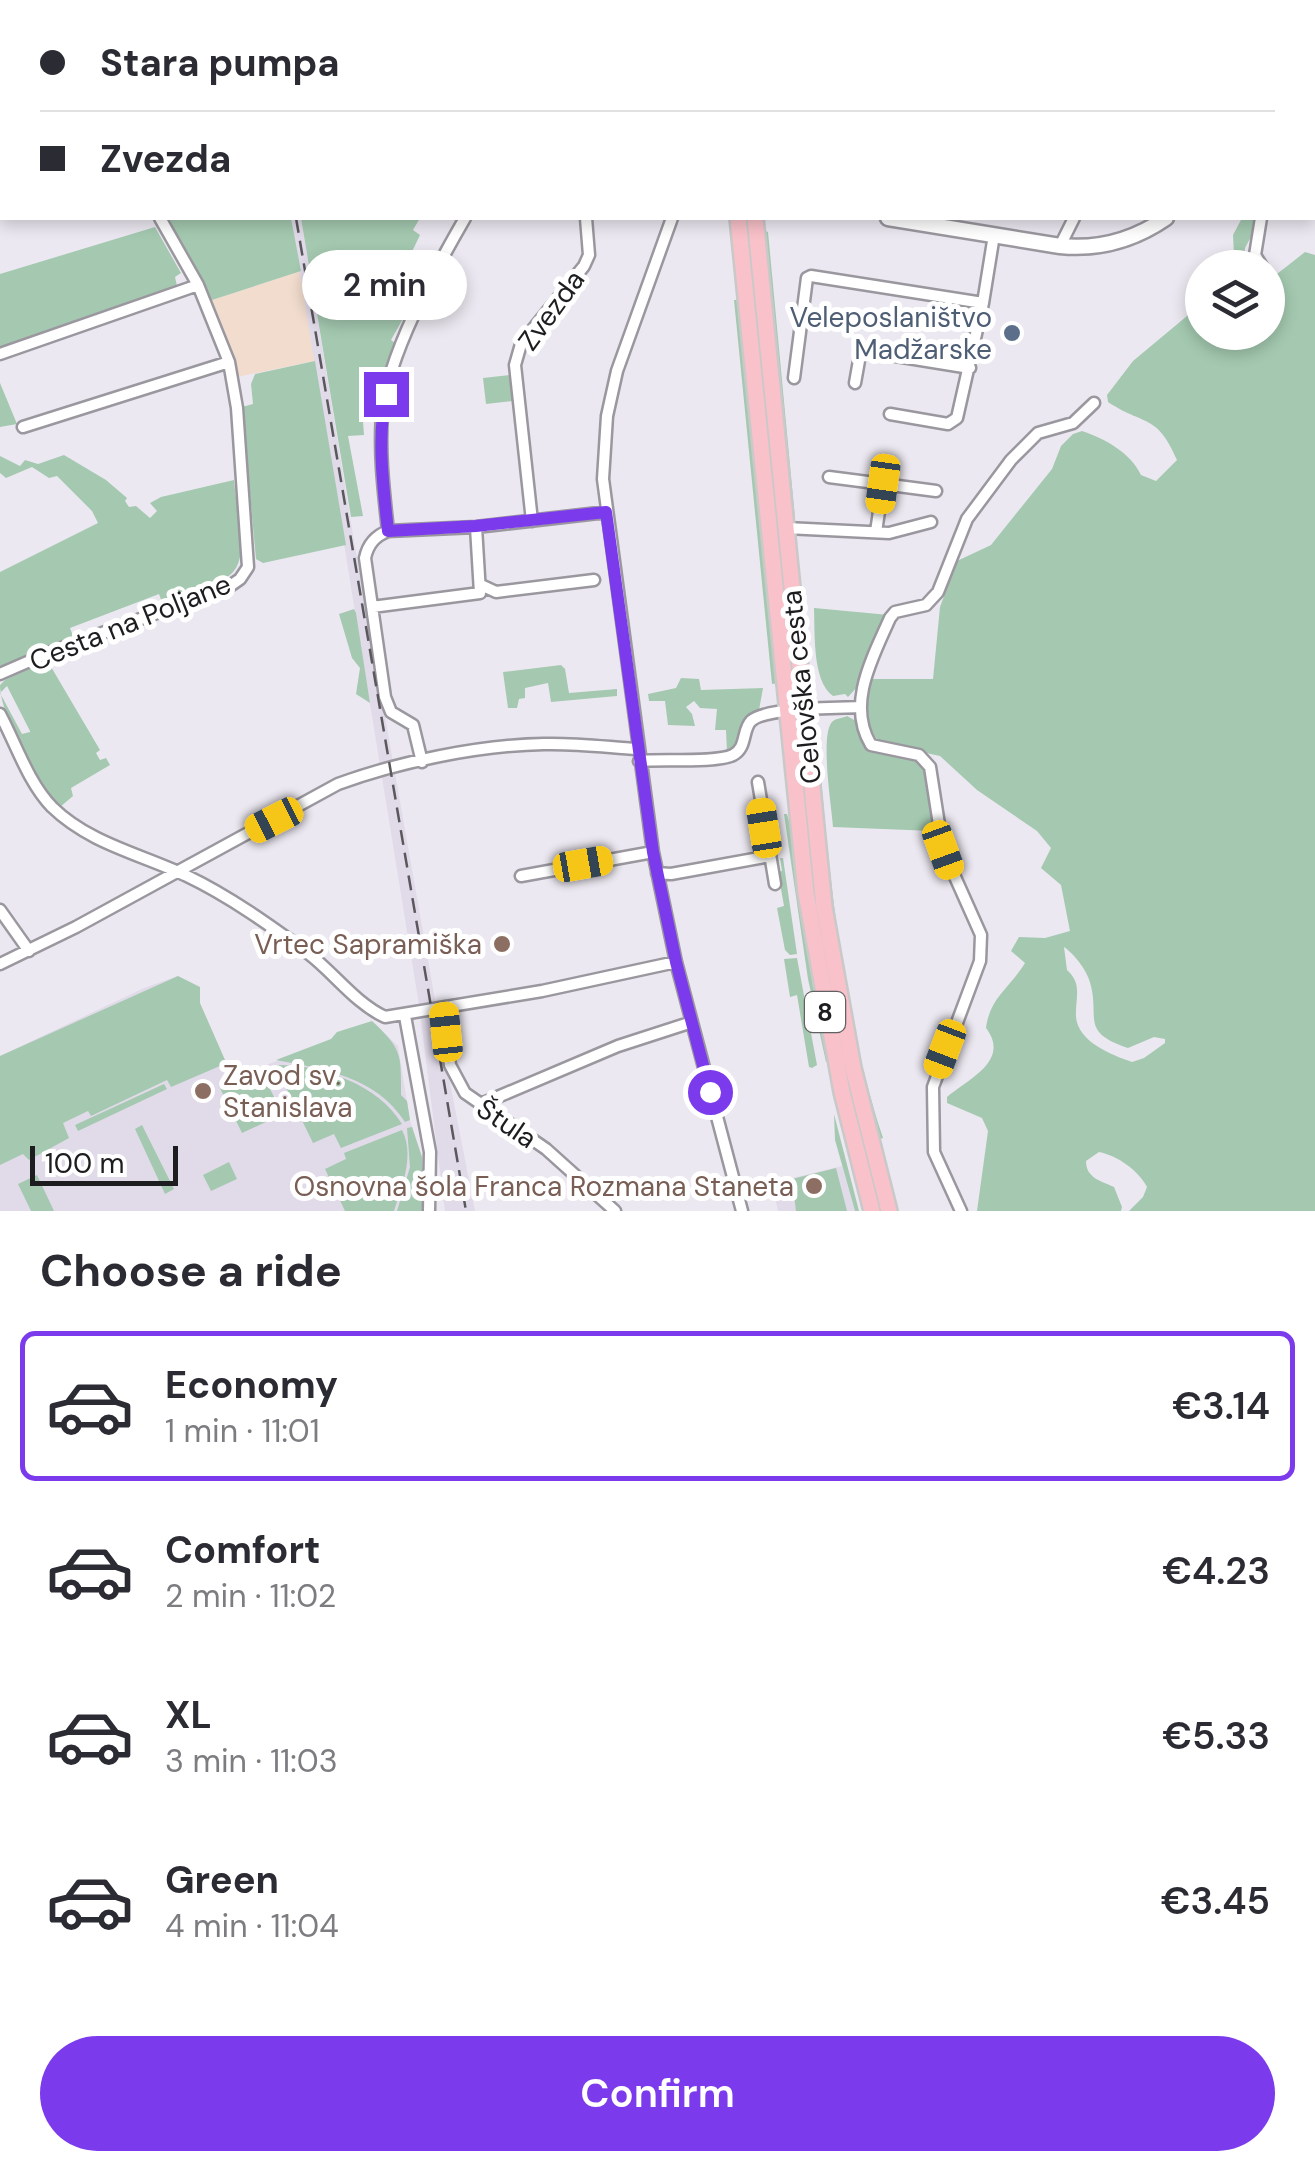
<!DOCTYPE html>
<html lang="en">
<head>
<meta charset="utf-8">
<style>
  :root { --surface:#fff; --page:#f7f7f7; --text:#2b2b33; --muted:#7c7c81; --line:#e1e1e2; --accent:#7c3aed }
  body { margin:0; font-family:"DM Sans",sans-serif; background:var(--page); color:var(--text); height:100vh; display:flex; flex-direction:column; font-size:38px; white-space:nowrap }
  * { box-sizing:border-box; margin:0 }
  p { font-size:32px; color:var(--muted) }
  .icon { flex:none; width:55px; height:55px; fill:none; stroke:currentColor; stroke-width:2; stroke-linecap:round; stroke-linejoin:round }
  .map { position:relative; height:1211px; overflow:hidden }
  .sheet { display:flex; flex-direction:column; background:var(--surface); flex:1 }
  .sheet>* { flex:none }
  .hud { position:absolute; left:0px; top:0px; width:1315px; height:220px; box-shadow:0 5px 15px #0003; display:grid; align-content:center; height:220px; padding:0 40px; background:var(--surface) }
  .controls { position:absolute; left:1185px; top:250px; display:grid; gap:20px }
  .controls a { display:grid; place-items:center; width:100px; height:100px; border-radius:50%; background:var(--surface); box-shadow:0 5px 15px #0003; font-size:50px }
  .scale { position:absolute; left:30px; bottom:25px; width:148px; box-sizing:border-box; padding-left:10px; border:5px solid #1d1c1f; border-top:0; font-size:28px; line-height:35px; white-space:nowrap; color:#1d1c1f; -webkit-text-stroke:8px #fff; paint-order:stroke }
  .end { position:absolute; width:45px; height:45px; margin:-22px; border:12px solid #7c3aed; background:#fff; box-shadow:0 0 0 5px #fff }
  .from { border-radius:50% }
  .bubble { position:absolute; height:70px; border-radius:35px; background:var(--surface); box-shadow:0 5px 15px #0003; font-size:32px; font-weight:600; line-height:70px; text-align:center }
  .car { position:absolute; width:30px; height:60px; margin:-30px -15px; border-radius:12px; box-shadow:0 0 8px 2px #0007; background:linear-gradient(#f5c518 24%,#345 0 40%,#f5c518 0 76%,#345 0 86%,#f5c518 0) }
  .hud b { display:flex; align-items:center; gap:35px; height:95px; font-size:38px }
  .hud b+b { border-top:2px solid var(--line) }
  .hud i { width:25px; height:25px; background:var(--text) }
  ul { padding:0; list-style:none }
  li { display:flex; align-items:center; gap:30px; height:150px; margin:0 20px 15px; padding:0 20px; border:5px solid transparent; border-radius:15px }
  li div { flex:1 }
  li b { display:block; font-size:38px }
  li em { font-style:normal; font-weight:600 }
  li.selected { border-color:var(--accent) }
  li>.icon { width:90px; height:90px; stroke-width:1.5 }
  h2 { padding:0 40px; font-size:45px; line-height:120px }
  .primary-button { display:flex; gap:20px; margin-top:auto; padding:20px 40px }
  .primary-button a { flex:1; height:115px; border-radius:60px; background:var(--accent); color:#fff; font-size:40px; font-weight:600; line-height:115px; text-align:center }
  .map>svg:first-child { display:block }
  .commercial { fill:#f1dcce }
  .built { fill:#e1dae9 }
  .green { fill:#a4c9b0; fill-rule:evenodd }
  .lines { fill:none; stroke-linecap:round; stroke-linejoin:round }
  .street-casing { stroke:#9b979f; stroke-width:15 }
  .secondary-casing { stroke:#9b979f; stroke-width:19 }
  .primary-casing { stroke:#c9c9c9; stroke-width:20 }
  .street { stroke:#fff; stroke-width:10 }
  .secondary { stroke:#fff; stroke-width:14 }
  .primary { stroke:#f9c1c9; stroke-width:15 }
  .rail { stroke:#5a585d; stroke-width:2.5; stroke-dasharray:15 8; stroke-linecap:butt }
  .route { stroke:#7c3aed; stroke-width:12 }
  .service-dot { fill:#5c6f8a; stroke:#fff; stroke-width:4 }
  .education-dot { fill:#8d6e63; stroke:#fff; stroke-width:4 }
  .labels { text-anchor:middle; stroke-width:10; stroke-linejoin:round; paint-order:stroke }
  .shield { fill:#fff; stroke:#616062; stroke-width:2.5 }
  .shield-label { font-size:25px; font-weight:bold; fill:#1d1c1f }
  .street-label { font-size:28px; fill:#1d1c1f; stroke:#fff }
  .service-label { font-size:28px; fill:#4e5e75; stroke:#fff; text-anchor:end }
  .education-label { font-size:28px; fill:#785e54; stroke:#fff; text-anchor:end }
</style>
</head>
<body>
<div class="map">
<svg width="1315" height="1211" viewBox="0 0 1315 1211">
  <rect width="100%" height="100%" fill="#ece8f1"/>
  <path class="commercial" d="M301 271 315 361 237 377 212 300Z"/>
  <path class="built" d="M291 218H301L354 541 446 1062 475 1211H445L419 1005Z
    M178 976 228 1080 374 1023 398 1046 410 1120 422 1157 425 1211H0V1056L144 988Z
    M842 1166 855 1211H778L774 1193 782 1191 780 1181Z"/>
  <path class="green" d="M481 0H698V2H474Z
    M752 0H964L963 2Z
    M174 218H291L301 271 212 300 166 220Z
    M301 218H420L413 230 420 235 397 283 410 290 414 299 391 340 398 345 380 407 362 408 364 435 348 436 363 516 351 517Z
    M1242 218H1257L1259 222 1245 248 1244 267 1207 268 1230 262 1234 255 1233 235Z
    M155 227 181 273 175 277 178 290 0 352V274Z
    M746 227 762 344 793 682 775 534Z
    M762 230 768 232 795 518 788 508Z
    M1305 252 1315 255V1211H1129L1143 1197 1147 1187C1138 1170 1118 1156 1099 1152L1086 1161C1086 1178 1101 1181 1114 1187L1122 1207 1121 1211H977L988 1131 982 1118 947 1103V1097C968 1079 1011 1061 986 1028 990 997 1009 989 1025 963L1011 951 1019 937 1045 938 1070 931 1061 885 1041 868 1051 848 1037 831 977 790 940 756 880 743C865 727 864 699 869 679H933L940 607 957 561 991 545 1052 469 1061 446 1073 434 1082 431C1105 439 1130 452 1141 475L1156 481 1177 460C1157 413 1144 426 1108 402L1107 395 1133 361 1187 316 1202 277V332H1268V281ZM1064 947C1075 955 1088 971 1091 986 1099 1020 1081 1032 1128 1048L1154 1037 1165 1039V1043L1144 1058 1132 1062C1112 1055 1078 1042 1076 1017 1075 998 1083 984 1067 970Z
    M734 300H737L741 311 779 683 772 684Z
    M315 361 346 545 263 563 256 559 242 407 253 404 251 384 255 374Z
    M510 375 513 401 486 404 483 378Z
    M0 383 17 424 0 427Z
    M64 455 106 480 127 498 125 501 129 507 136 506 150 518 157 511 150 503 161 497 234 480C244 576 256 571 163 605L159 594 70 628 73 636 0 667V572L98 523 92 511 57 476 49 478 32 467 6 478 0 473V456L20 466 25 460 38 464Z
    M814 608 889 615 859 685 848 697 845 694 833 696C812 681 815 633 814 608Z
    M354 609 356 613 370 703 356 694 360 668 352 658 339 614Z
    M47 660 100 750 96 753 100 760 106 758 110 765 71 788 73 796 60 807C37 788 0 714 0 685L5 680ZM7 686 30 731V732L22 734 0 693Z
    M561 665 565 669 569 693 617 689V696L551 702 548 683 525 688V698L519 699 517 708H508L503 672Z
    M681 678 699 679 701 690 763 688 759 710 745 719 735 749 727 752 726 730H715L717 709 700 708 694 701 686 707 692 714 695 726 668 725 665 701H649L648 694 676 688Z
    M847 716 856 721C873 778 904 738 928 770L933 831 833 827C832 809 819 732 833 721 837 718 843 718 847 716Z
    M812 746H816L819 750C828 872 844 1022 883 1138L880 1139 872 1122 838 964Z
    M784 814H787L793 835 809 954 830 1062H826L808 979Z
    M780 858H783L797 954 790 955 785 950 777 908 784 906 778 872 782 871Z
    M797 958 817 1065 812 1068 809 1067 797 995 790 997 784 959Z
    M178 976 200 987V1003L229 1069 223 1071 220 1066 171 1087 167 1080 91 1116 88 1111 63 1123 69 1138 29 1160 23 1154 0 1165V1056Z
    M372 1021C403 1050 401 1055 401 1095L407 1101 410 1120 405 1122C376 1077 325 1069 276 1060L331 1039 337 1032Z
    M275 1065C320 1064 378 1084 402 1124L341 1148 334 1134 313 1143Z
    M259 1068 283 1114 242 1133 219 1086Z
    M164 1084 167 1089 78 1131 75 1125Z
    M834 1114 859 1211H855L835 1140Z
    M142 1125 174 1189 165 1194 135 1129Z
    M412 1127 422 1157 424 1211H397L410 1167 407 1128Z
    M402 1130C415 1155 402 1186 394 1211H345L325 1169 346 1159 344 1153Z
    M229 1162 237 1179 211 1191 203 1175Z
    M836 1168 847 1211H796L792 1179Z
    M37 1175 54 1211H31L18 1184Z"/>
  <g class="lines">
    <g class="street-casing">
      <path id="street" d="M111 0V2
        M1187 2V0
        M1231 2 1233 0
        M1296 2 1297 0
        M0 41 2 40
        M0 114 2 113
        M672 218 617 371 607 416 603 479 653 852 676 962 742 1211
        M1261 218 1255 255 1263 268
        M1060 246 1074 218
        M0 354 198 285
        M794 378 807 278 811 276 983 303
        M855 383 860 355 865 351 970 368
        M890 414 948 424 957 418 983 303 994 235
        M23 427 229 362
        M829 477 883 484 876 532
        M883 484 936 491
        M532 521 515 365 521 344 584 266 589 255 586 218
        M786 528 889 533 931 522
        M388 531C384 493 379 454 382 415 387 356 435 270 465 218
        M481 585 496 592 594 580
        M372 607 480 593 476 527
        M0 674 48 653 230 586 240 579 248 567 237 408 229 362 198 285 160 218
        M0 714C16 744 28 782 52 807 90 844 141 854 187 876 229 896 271 926 309 954 334 973 355 1003 385 1017L542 991 676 962
        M639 761C660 759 717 763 733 755 747 748 742 730 751 721 766 707 838 708 860 707
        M422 762 413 725 391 712 385 697 365 558C368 544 375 536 388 531L476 527 607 512
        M758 782 775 884
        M657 873 671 874 770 856
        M521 876 653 852
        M0 910 29 951
        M0 964 76 927 338 784C398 762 480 745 544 744 575 743 606 747 637 749
        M443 1009 450 1065 465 1093 546 1149 615 1211
        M405 1016 430 1152 429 1211
        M481 1104 618 1046 692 1022
        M961 1211 934 1152 933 1087 980 961 981 935 943 850 930 767 919 755 871 745C846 704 873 657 890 618L895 612 926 605 938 592 967 519 1011 460 1038 433 1073 423 1094 403"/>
    </g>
    <g class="secondary-casing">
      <path id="secondary" d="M1312 78 1315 76
        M888 218 1060 246C1099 250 1134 240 1166 218"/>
    </g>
    <g class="primary-casing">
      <path id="primary" d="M717 0V2
        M734 0V2
        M738 218 806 893 842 1092 872 1211
        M755 218 824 907 853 1068 889 1211"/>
    </g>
    <use href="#street" class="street"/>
    <use href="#secondary" class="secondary"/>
    <use href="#primary" class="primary"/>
    <path class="rail" d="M258 0 259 2
      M296 218 466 1211"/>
  </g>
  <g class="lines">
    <path class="route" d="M386 394C377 439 383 485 388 531L476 526 606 512 653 852 676 962 710 1092"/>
  </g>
  <circle class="service-dot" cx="1012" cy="333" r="10"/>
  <g class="education-dot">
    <circle cx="502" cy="944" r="10"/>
    <circle cx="203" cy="1091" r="10"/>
    <circle cx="814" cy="1186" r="10"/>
  </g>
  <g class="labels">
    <rect class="shield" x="805" y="992" width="40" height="40" rx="8"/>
    <g class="shield-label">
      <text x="825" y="1021">8</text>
    </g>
    <g class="street-label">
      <text transform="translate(551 310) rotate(-54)" y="10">Zvezda</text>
      <text transform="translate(130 622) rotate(-22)" y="10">Cesta na Poljane</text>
      <text transform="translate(801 687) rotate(-96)" y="10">Celovška cesta</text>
      <text transform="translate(507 1123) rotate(34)" y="10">Štula</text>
    </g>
    <g class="service-label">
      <text x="992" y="327">Veleposlaništvo<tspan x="992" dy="32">Madžarske</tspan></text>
    </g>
    <g class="education-label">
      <text x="482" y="954">Vrtec Sapramiška</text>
      <text x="223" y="1085" text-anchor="start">Zavod sv.<tspan x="223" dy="32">Stanislava</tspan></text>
      <text x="794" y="1196">Osnovna šola Franca Rozmana Staneta</text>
    </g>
  </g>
</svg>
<div class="controls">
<a><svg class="icon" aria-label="layers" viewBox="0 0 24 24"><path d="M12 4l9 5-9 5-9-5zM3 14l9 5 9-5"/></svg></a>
</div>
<div class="scale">100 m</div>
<i class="end from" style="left:710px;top:1092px"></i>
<i class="end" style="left:386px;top:394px"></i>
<div class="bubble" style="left:302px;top:250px;width:165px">2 min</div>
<i class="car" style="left:883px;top:484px;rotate:188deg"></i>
<i class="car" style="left:274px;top:820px;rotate:243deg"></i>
<i class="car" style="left:764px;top:828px;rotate:351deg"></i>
<i class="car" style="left:943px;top:850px;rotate:160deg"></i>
<i class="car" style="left:583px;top:864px;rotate:80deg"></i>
<i class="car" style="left:446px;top:1032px;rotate:354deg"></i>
<i class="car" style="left:945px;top:1049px;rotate:201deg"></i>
<div class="hud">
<b><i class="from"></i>Stara pumpa</b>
<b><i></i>Zvezda</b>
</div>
</div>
<section class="sheet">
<h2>Choose a ride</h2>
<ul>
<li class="selected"><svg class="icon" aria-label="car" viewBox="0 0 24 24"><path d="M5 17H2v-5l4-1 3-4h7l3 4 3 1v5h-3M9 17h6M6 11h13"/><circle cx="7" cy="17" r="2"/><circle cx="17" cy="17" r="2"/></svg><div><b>Economy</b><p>1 min · 11:01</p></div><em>€3.14</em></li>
<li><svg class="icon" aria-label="car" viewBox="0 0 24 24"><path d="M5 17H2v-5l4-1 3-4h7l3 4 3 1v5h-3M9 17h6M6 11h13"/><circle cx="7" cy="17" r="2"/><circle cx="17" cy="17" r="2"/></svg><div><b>Comfort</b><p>2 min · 11:02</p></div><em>€4.23</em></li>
<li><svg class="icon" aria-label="car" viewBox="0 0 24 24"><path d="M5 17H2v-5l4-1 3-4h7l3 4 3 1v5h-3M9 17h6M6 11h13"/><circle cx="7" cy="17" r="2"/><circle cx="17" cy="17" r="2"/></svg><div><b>XL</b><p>3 min · 11:03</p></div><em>€5.33</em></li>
<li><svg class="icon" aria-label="car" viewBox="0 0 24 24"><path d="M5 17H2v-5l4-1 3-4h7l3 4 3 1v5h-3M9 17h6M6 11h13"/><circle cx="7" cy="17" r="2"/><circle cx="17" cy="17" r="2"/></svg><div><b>Green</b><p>4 min · 11:04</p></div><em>€3.45</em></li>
</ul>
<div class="primary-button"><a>Confirm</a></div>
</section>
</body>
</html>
